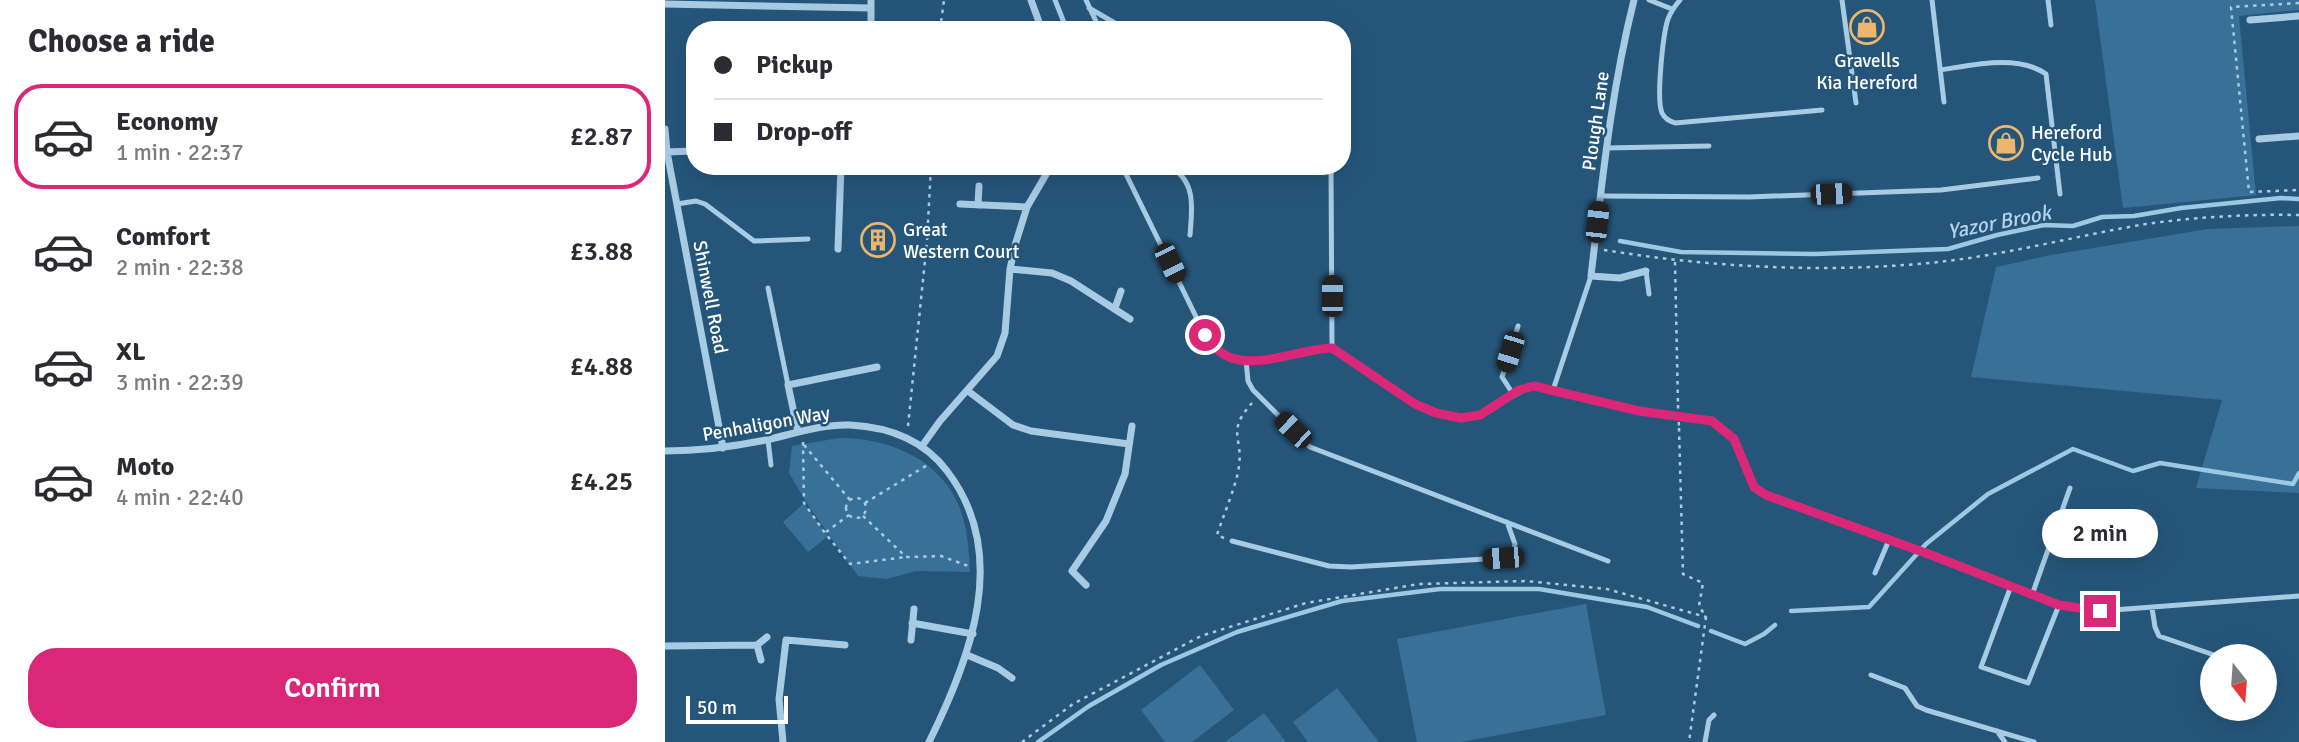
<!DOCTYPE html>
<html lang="en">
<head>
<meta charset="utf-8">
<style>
  :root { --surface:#fff; --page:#f7f7f7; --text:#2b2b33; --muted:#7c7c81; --line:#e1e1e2; --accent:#db2777 }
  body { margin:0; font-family:Signika,sans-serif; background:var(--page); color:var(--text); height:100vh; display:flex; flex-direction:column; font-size:26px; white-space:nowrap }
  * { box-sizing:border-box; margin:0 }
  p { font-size:23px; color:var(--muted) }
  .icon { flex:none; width:38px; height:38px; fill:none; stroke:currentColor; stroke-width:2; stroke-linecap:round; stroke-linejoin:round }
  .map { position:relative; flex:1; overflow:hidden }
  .panel { display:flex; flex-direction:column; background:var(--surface); width:665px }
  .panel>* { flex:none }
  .hud { position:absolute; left:21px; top:21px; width:665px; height:154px; border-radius:28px; box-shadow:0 7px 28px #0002; display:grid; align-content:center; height:154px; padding:0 28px; background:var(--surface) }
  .needle { width:46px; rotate:163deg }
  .tools { position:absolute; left:1535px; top:644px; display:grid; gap:14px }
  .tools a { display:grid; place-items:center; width:77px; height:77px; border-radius:50%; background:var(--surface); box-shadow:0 7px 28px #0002; font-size:35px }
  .scale { position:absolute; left:21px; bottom:18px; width:102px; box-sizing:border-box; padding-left:7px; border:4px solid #fff; border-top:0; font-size:19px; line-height:24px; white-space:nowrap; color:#fff; -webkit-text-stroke:5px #25567a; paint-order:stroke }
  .end { position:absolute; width:32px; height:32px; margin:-16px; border:9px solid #db2777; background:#fff; box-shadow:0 0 0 4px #fff }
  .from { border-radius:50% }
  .bubble { position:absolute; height:49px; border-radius:24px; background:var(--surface); box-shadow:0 7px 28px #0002; font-size:23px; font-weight:600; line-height:49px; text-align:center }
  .car { position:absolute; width:21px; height:42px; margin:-21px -10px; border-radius:9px; box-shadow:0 0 5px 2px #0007; background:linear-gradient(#222 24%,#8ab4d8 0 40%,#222 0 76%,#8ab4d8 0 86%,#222 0) }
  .hud b { display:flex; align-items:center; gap:24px; height:66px; font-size:26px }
  .hud b+b { border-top:2px solid var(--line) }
  .hud i { width:18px; height:18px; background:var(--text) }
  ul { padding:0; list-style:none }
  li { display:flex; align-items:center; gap:21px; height:105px; margin:0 14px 10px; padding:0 14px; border:4px solid transparent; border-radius:28px }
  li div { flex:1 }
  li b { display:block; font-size:26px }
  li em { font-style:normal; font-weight:600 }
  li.on { border-color:var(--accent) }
  li>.icon { width:63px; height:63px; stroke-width:1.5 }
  h2 { padding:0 28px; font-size:32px; line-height:84px }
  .cta { display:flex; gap:14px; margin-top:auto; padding:14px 28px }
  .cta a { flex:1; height:80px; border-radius:28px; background:var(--accent); color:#fff; font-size:28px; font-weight:600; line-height:80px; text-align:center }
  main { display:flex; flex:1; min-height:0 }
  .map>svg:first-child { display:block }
  .green { fill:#397097 }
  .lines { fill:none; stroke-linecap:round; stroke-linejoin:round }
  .stream { stroke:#9cc8e4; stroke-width:4.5 }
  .path { stroke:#a8cbe4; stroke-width:2.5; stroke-dasharray:3.5 5; stroke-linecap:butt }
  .service { stroke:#a8cbe4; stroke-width:5 }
  .minor { stroke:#a8cbe4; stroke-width:7 }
  .path-bridge { stroke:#a8cbe4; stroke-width:2.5; stroke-dasharray:3.5 5; stroke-linecap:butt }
  .route { stroke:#db2777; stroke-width:9 }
  .labels { text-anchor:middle; stroke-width:5; stroke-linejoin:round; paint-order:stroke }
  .poi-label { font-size:19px; fill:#fff; stroke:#25567a; text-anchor:start }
  .street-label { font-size:19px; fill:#fff; stroke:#25567a }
  .water-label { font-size:21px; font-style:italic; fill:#b3d5ec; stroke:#25567a }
</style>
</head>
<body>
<main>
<section class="panel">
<h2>Choose a ride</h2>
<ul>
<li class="on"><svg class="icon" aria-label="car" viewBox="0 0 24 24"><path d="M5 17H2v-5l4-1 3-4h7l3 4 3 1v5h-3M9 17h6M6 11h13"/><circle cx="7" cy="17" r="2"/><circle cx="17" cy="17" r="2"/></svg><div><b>Economy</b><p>1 min · 22:37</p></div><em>£2.87</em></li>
<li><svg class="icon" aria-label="car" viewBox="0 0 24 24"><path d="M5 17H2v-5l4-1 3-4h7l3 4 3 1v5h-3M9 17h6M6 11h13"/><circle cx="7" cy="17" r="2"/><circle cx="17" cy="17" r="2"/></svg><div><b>Comfort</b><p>2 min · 22:38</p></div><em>£3.88</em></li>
<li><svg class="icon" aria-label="car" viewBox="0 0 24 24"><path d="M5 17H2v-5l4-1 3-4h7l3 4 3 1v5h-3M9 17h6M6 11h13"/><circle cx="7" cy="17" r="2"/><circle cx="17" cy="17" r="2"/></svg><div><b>XL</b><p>3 min · 22:39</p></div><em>£4.88</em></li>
<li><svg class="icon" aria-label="car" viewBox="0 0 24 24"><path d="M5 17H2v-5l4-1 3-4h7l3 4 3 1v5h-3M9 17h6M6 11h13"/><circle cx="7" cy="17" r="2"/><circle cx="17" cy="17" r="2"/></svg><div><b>Moto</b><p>4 min · 22:40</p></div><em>£4.25</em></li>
</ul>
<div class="cta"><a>Confirm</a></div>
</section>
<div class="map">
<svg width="1634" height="742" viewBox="0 0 1634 742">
  <rect width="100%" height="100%" fill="#25567a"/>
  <path class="green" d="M1430 0H1634V10L1574 16 1591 195 1458 208Z
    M1634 226V493L1531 488 1557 400 1306 377 1331 267 1386 255 1543 229Z
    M174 438C227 438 283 462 298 518 303 535 304 554 305 572L251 571 222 579 193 576 143 505 124 473 127 446Z
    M139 503 163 536 143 552 118 522Z
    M921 604 941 715 796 742H752L732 639Z
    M535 665 569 710 527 742H500L476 710Z
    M672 688 714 742H643L628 722Z
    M599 713 621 742H560Z"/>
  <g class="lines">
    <path class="stream" d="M955 241 1016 252 1150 254 1283 249 1332 235 1379 225 1408 226 1437 217 1469 216 1516 208 1616 198 1634 199
      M1126 611 1204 607 1261 544 1323 494 1408 449 1468 471 1495 463 1628 484 1634 473
      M1046 631 1080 644 1099 634 1110 625
      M373 742 424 706 496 665 572 632 677 601 775 589H874L982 607 1033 626"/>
    <path class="path" d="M1634 3 1566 7 1584 192 1634 190
      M275 30 279 0
      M939 250C1050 268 1171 274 1282 261 1349 253 1415 235 1481 224 1531 217 1583 214 1634 215
      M1010 262 1013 405
      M243 426 262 241 266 166
      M1014 428 1018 574 1038 583 1034 606 1041 617 1024 742
      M138 442 139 503 160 533 185 564 241 557
      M139 445 185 500
      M181 508a10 10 0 1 1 20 0a10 10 0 1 1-20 0Z
      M200 503 264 464
      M198 516 241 557 276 556 306 567
      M161 532 184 515
      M559 538 552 535C558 516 572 484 574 466 578 437 561 432 587 403
      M357 742 408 704 536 636 641 603 754 584 861 581 942 589 1041 617"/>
    <path class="service" d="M390 0 402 30
      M421 0 435 30
      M984 0 1007 9
      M1015 0C1010 6 1006 11 1003 19 998 34 991 99 997 113 1000 119 1004 121 1010 123L1157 110
      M1177 0 1191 103
      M1267 0 1279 102
      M1383 0 1386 25
      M424 8 462 30
      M1275 70C1308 65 1352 54 1381 74L1395 194
      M941 148 1044 146
      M457 166 540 335C547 343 553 353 564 357 593 369 636 349 667 348 710 368 732 405 784 415 794 417 807 419 817 415 835 406 849 392 869 386L974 411 1047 420 1069 439 1089 487 1101 495 1266 555 1394 605 1435 611 1634 596
      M504 166C532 181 527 209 525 235
      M666 166 667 348
      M935 196 1084 197 1276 190 1373 178
      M12 204 31 201 40 204 89 241 143 239
      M981 271 984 294
      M103 288 123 385
      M581 360 583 381 588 390 645 447 943 561
      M888 390 926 276
      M848 394 837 377 853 326
      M103 440 106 465
      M567 541 664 566 686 567 838 558 848 553 850 544 842 522
      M1210 573 1224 540
      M1346 586 1316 667 1363 683 1394 605
      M1367 595 1405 488
      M1487 608 1490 627 1494 636 1552 656
      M1206 675 1240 688 1252 706 1261 710 1369 742
      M1332 731 1340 742
      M1040 742 1044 720 1049 715"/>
    <path class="minor" d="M366 0 377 30
      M969 0C946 91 937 183 926 276L955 278 981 271
      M0 4 206 8
      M1585 20 1634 16
      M206 30V0
      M0 129 2 152 58 448
      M1594 139 1634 136
      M1 152 30 151
      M295 204 362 207
      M313 205 314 186
      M173 249 176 166
      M345 269 387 273 406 281 465 319
      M450 308 456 291
      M303 391 348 425 366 431 464 444
      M133 432 123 385 212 367
      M257 446 275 421 332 356 340 333 345 269 351 242 362 207 386 166
      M0 451C34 451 67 447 101 440 128 434 156 424 185 425 224 427 258 439 282 471 346 554 305 659 264 742
      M421 585 407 571 441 521 460 474 467 426
      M247 623 308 634
      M246 640 249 609
      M0 646 92 645
      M302 655 333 668 347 678
      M96 660 92 645 102 637
      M118 742 114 699 121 640 180 645"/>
    <path class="path-bridge" d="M1013 405 1014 428"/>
  </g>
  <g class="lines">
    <path class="route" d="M540 335C547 343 553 353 564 357 593 369 636 349 667 348L750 404 771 413 796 418 815 415 854 390 869 386 974 411 1047 421 1069 439 1089 487 1101 495 1266 555 1394 605 1435 611"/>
  </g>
  <defs>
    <g id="shop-ring" transform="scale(1.75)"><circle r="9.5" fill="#25567a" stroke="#edb66d" stroke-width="1.5"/><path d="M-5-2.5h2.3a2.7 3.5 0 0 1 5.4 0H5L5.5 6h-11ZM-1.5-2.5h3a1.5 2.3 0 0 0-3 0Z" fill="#edb66d"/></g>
    <g id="building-ring" transform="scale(1.75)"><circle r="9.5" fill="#25567a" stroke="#edb66d" stroke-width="1.5"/><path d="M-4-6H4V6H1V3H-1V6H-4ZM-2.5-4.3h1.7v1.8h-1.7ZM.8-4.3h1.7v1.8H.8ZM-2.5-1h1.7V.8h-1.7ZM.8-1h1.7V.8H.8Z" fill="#edb66d"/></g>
  </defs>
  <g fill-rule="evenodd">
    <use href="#shop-ring" x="1202" y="27"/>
    <use href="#shop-ring" x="1341" y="143"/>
    <use href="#building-ring" x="213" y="240"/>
  </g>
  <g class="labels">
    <g class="poi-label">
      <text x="1202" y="67" text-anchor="middle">Gravells<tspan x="1202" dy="22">Kia Hereford</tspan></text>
      <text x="1366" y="139">Hereford<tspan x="1366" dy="22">Cycle Hub</tspan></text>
      <text x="238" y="236">Great<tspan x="238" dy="22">Western Court</tspan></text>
    </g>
    <g class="street-label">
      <text transform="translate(930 121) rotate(-82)" y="7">Plough Lane</text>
      <text transform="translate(46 297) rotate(79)" y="7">Shinwell Road</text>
      <text transform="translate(101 423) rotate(-10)" y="7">Penhaligon Way</text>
    </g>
    <g class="water-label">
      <text transform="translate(1334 222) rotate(-11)" y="7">Yazor Brook</text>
    </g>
  </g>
</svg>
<div class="tools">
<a><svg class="needle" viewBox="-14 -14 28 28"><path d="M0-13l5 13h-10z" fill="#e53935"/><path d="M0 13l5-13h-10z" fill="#7c7c81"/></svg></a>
</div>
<div class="scale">50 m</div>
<i class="end from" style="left:540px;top:335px"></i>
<i class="end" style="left:1435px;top:611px"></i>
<div class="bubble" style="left:1377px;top:509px;width:116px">2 min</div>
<i class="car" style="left:1166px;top:194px;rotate:88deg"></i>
<i class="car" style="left:932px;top:222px;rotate:6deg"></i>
<i class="car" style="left:505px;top:263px;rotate:154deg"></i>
<i class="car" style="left:667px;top:296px;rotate:0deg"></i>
<i class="car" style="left:845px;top:352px;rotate:197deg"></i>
<i class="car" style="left:628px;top:430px;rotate:314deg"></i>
<i class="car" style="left:838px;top:558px;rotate:266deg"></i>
<div class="hud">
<b><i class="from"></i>Pickup</b>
<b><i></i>Drop-off</b>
</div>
</div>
</main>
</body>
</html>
